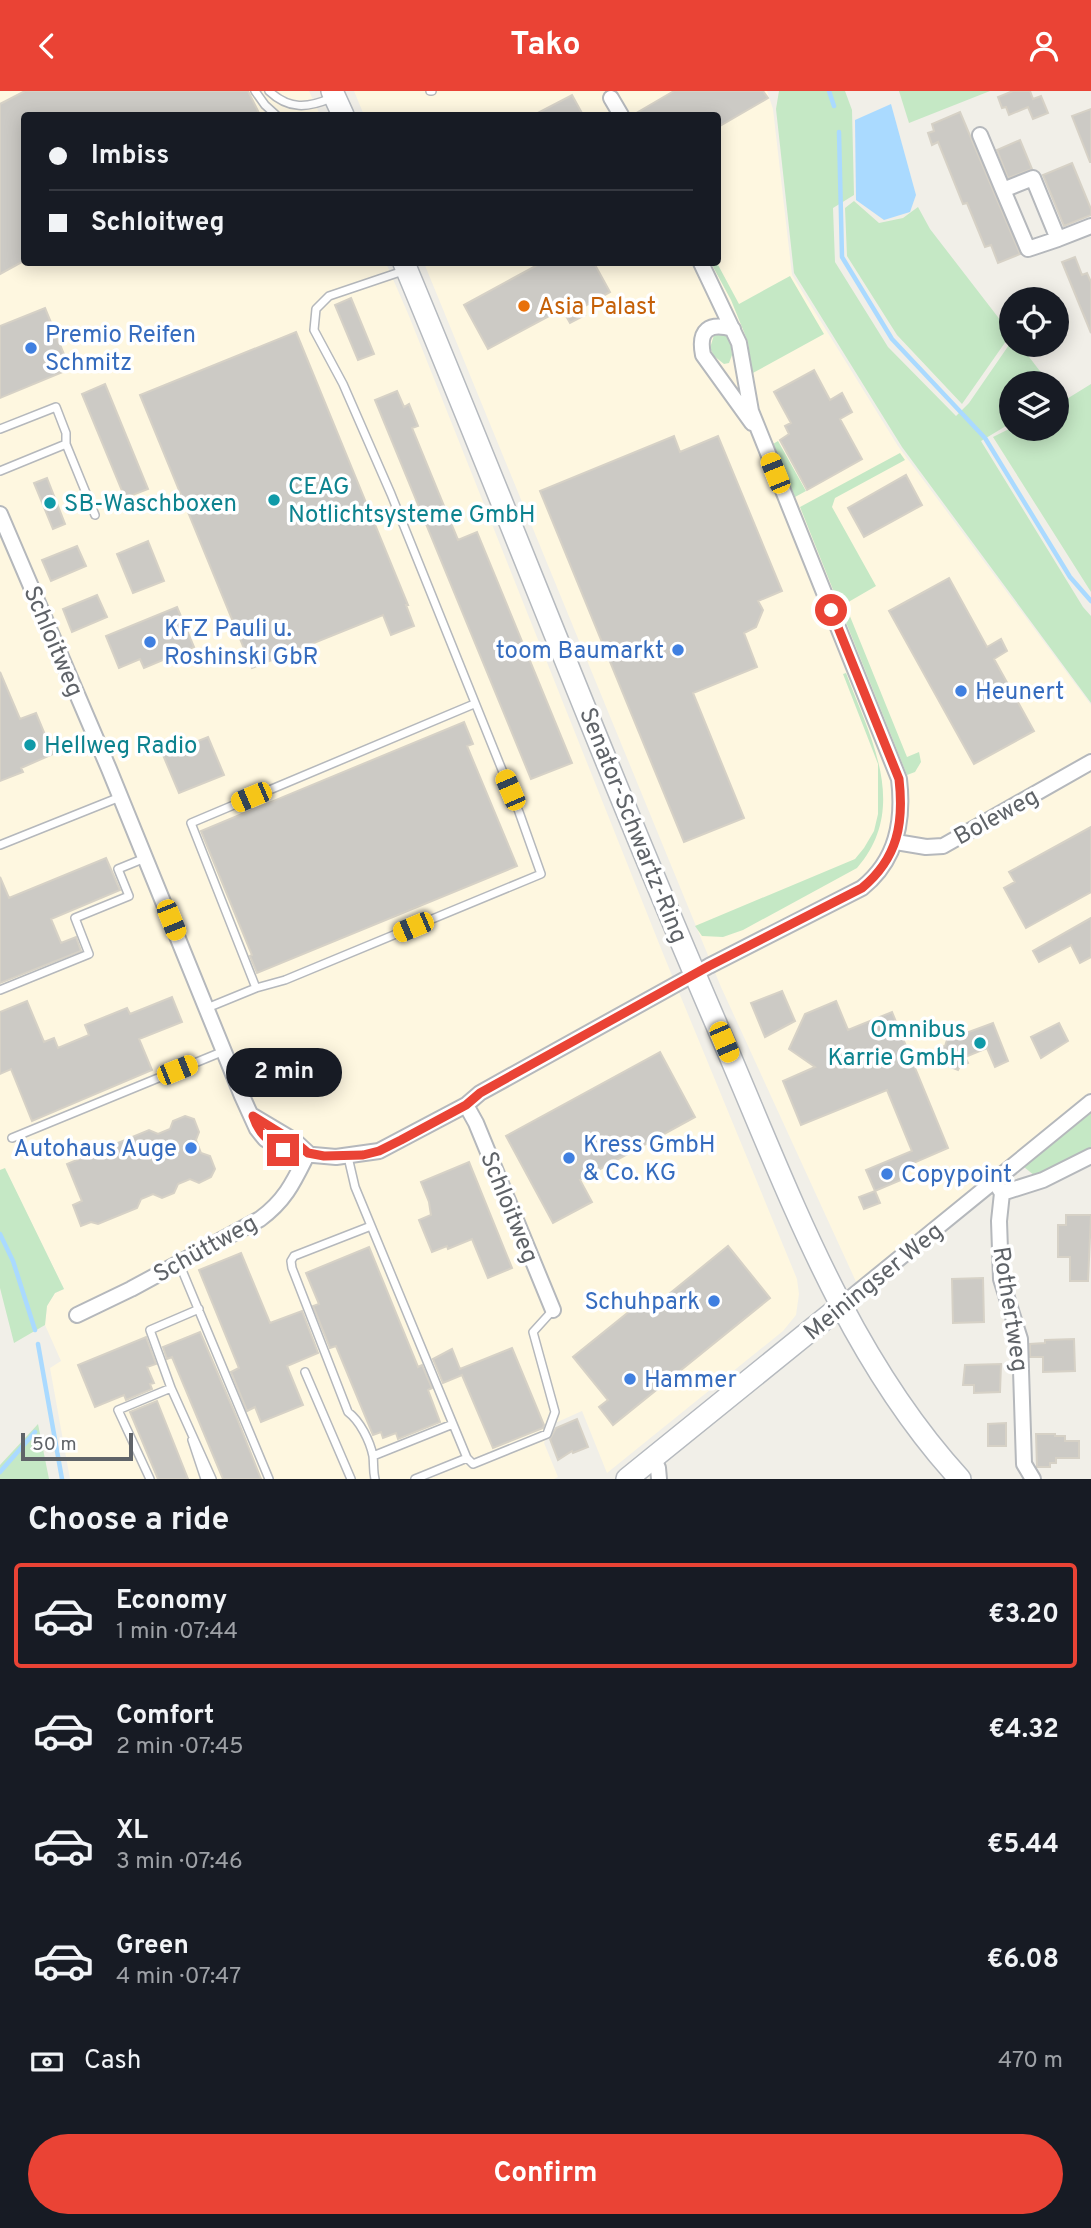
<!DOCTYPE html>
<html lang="en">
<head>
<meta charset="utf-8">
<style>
  :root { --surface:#171b24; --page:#20242c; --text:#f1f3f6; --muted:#9ea1a6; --line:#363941; --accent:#ea4335 }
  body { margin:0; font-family:Overpass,sans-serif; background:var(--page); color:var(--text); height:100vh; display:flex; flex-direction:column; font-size:26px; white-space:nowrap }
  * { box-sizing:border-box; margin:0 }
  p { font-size:23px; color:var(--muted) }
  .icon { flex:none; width:38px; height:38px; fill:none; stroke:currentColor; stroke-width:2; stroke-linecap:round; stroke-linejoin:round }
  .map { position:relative; height:1388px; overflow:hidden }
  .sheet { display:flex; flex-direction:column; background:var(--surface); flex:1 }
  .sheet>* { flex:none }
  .hud { position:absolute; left:21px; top:21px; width:700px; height:154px; border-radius:7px; box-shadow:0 4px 18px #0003; display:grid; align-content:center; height:154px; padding:0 28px; background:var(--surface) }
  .fabs { position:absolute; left:999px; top:196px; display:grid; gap:14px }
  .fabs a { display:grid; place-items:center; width:70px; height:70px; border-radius:50%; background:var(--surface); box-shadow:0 4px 18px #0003; font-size:35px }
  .scale { position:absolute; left:21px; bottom:18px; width:112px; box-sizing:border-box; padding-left:7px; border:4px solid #5f6368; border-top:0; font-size:19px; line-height:24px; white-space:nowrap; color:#5f6368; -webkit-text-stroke:5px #fff; paint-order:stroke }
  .end { position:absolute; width:32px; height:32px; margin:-16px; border:9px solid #ea4335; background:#fff; box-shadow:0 0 0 4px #fff }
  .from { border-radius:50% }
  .bubble { position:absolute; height:49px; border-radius:24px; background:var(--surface); box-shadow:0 4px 18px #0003; font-size:23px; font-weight:700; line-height:49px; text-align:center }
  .car { position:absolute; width:21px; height:42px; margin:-21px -10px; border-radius:9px; box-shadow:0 0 5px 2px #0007; background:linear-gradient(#f5c518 24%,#345 0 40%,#f5c518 0 76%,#345 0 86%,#f5c518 0) }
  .hud b { display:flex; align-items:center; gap:24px; height:66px; font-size:26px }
  .hud b+b { border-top:2px solid var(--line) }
  .hud i { width:18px; height:18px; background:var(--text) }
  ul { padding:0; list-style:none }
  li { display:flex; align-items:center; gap:21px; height:105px; margin:0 14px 10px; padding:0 14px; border:4px solid transparent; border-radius:7px }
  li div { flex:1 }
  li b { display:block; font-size:26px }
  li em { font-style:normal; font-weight:700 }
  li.current { border-color:var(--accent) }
  li>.icon { width:63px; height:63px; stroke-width:1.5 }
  h2 { padding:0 28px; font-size:32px; line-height:84px }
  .pay { display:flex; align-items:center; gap:18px; height:77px; padding:0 28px; font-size:26px }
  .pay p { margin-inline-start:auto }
  .action { display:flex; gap:14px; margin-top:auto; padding:14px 28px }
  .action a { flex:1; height:80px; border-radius:42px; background:var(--accent); color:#fff; font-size:28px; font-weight:700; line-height:80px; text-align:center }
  header { display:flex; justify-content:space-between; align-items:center; height:91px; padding:0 28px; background:var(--accent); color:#fff; font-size:32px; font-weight:700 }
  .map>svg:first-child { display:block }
  .commercial { fill:#fef7e0 }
  .green { fill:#c5e8c5 }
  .water { fill:#aadaff }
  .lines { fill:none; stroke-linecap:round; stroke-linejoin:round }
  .stream { stroke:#aadaff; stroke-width:4.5 }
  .building { fill:#cccac5; stroke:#d6d1c6; stroke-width:2 }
  .lane-casing { stroke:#b5b8bc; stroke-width:10 }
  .street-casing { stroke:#b5b8bc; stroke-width:18 }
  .secondary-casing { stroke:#b6babf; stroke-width:24 }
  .lane { stroke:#fff; stroke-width:7 }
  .street { stroke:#fff; stroke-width:14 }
  .secondary { stroke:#fff; stroke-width:21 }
  .route { stroke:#ea4335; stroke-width:9 }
  .food-dot { fill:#e8710a; stroke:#fff; stroke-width:2.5 }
  .shop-dot { fill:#3f7fe0; stroke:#fff; stroke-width:2.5 }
  .culture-dot { fill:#0f9aa8; stroke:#fff; stroke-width:2.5 }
  .labels { text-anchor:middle; stroke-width:7; stroke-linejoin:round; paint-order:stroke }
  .food-label { font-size:24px; fill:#c56008; stroke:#fff; text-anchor:start }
  .shop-label { font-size:24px; fill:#366cbe; stroke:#fff; text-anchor:start }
  .culture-label { font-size:24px; fill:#0d838f; stroke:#fff; text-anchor:start }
  .street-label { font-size:24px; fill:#5f6368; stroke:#fff }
</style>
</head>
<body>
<header><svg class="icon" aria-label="back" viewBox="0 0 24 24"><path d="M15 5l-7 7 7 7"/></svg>Tako<svg class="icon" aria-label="person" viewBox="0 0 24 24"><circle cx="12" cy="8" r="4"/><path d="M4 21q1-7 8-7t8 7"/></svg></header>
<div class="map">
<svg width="1091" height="1388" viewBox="0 0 1091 1388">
  <rect width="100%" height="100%" fill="#f1efe8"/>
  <path class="commercial" d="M0 0H309L320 24H24V172H386L409 225 664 865 797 1188 799 1203 796 1224 783 1240 607 1382 582 1320 553 1333 544 1352 558 1386 554 1388H70L50 1277 61 1270 45 1234 47 1215 55 1202 64 1198 5 1078 0 1079Z
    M354 0H767L773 18 792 184 898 355 1091 614V1004L858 1195 721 896 424 172H718V24H364Z"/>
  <path class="green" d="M779 0H845L852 19 854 104 833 117 835 171 888 256 956 325 969 312 1011 251 1012 254H1020L1049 292H1012L1011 332 981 350 1083 516 1091 525V612L902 356 794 182 776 18Z
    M899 0H990L909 32Z
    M854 110 879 132 903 127 918 116 930 138 1011 243 962 313 897 244 847 165 845 117Z
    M711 172H717L739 213 790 185 824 243 751 283 748 251 731 209Z
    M721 242 730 247 732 264 729 272 724 273 714 265 710 257 714 244Z
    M1091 293V501L993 346 1011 337 1057 338V314Z
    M778 350 806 400 795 406 773 353Z
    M900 362 905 369 835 407 832 416 876 495 845 513 907 666 919 661 921 671 915 681 907 684 800 416Z
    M846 582C870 646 910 716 857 777L743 839 723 846 702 845 695 835 855 768 864 757 874 740 878 723V673L843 583Z
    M1091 1022V1056L1035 1085 1024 1076Z
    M5 1077 64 1198 55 1202 47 1215 45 1234 14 1252 0 1197V1079Z
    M38 1333 49 1388H0V1374Z"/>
  <path class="water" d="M891 13 916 104 910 121 884 129 856 109 855 29Z"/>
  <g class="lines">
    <path class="stream" d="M829 0 834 15
      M839 41 842 166 892 248 985 347 1070 486 1091 510
      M0 1143 13 1170 35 1239
      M38 1253 62 1388
      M0 1381 35 1341"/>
  </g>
  <path class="building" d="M25 0H248L260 24H24V170L0 183V13Z
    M674 0H763L768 7 718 36V24H633Z
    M1013 0H1030L1033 8 1041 5 1048 22 1033 28 1028 16 1009 24 1006 16 1002 17 998 6Z
    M572 4 583 24H534Z
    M1091 18V71H1090L1072 25Z
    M960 21 1020 163 998 172 991 154 985 156 967 112 963 113 938 51 932 54 928 42 934 40 932 33Z
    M1020 49 1032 78 1008 87 997 59Z
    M1072 72 1091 118V124L1064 135 1043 84Z
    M1075 166 1082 184 1087 182 1091 191V242L1062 171Z
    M541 172H594L610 201 581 217 585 224 570 232 562 218 488 258 464 214Z
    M351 207 374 263 358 269 335 214Z
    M45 217 70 278 0 307V235Z
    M296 241 408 514H406L414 535 391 544 383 524 252 577 140 304Z
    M814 279 830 309 842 302 852 321 840 328 862 368 807 399 780 349 789 343 785 335 791 332 774 301Z
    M105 293 148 398 125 407 82 303Z
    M397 300 404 316 409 313 418 335 412 337 458 449 477 441 572 672 531 688 375 309Z
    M674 345 680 361 718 345 782 500 758 510 763 519 756 536 744 542 757 576 693 602 744 727 684 751 540 400Z
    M906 384 922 414 864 446 848 417Z
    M47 387 65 433 53 438 34 392Z
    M148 450 164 490 133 502 117 463Z
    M77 455 86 475 51 490 42 469Z
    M949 487 987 556 1001 548 1007 560 994 568 1034 640 974 673 889 520Z
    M97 504 107 526 72 541 63 518Z
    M177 516 194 556 144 577 140 568 119 577 106 545Z
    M0 581 20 628 36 622 53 663 21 677 23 681 0 690Z
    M464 631 473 653 467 655 517 775 257 882 250 865 252 864 201 740Z
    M208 646 224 684 179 702 163 664Z
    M1091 736V801L1026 837 1004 797 1015 791 1009 781Z
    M106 767 120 799 51 828 61 852 76 846 81 860 0 892V786L9 807Z
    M1091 827V866L1080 872 1071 854 1039 871 1033 860Z
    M782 900 795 930 765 946 751 912Z
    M172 906 182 931 139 948 152 979 32 1030 11 978 0 983V921L27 910 44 951 54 947 58 957 89 944 85 934 127 917 130 923Z
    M836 910 848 939 892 921 948 1057 904 1076 908 1086 875 1100 866 1079 912 1060 887 999 801 1034 783 990 815 976 789 958 805 923Z
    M993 932 1008 970 995 976 987 957 965 966 968 972 960 975 958 979 948 975 941 956 945 955 947 949Z
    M1059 932 1068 950 1041 967 1031 946Z
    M660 961 695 1026 580 1089 592 1111 553 1132 506 1045Z
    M185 1025 194 1028 199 1041 196 1049 201 1062 210 1065 215 1078 211 1086 199 1092 190 1088 178 1093 174 1102 162 1107 153 1103 141 1108 137 1117 98 1133 91 1131 81 1135 73 1114 82 1110 67 1073 149 1039 158 1043 170 1038 173 1030Z
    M469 1071 512 1177 488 1187 472 1148 448 1158 447 1155 432 1161 419 1129 431 1124 429 1111 421 1091Z
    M875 1100 880 1112 864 1118 859 1106Z
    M1066 1124H1091L1088 1190H1070V1166H1058V1134H1066Z
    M728 1155 770 1207 613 1334 599 1316 608 1309 573 1266 651 1203 658 1212Z
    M369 1156 418 1276 422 1274 432 1297 428 1299 440 1331 398 1348 396 1342 383 1347 381 1341 373 1344 336 1255 330 1257 313 1215 319 1213 306 1182Z
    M241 1162 270 1232 302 1220 318 1262 287 1275 303 1314 261 1331 255 1316 247 1320 231 1281 239 1277 199 1179Z
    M983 1187 984 1231 953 1232 952 1188Z
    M200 1241 236 1325 261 1388H223L172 1266 167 1268 163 1256Z
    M146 1246 156 1273 147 1276 154 1292 150 1293 152 1298 126 1309 124 1304 95 1316 78 1274Z
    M1074 1248 1075 1280 1043 1281V1266H1030V1253L1045 1252V1249Z
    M512 1257 544 1334 543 1337 493 1357 462 1284 443 1292 433 1268 452 1258 460 1278Z
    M1001 1273 1000 1301 974 1302V1294H963L965 1274Z
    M157 1310 188 1388H158L130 1321Z
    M577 1328 588 1356 573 1362 572 1360 558 1369 550 1348 556 1337Z
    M1006 1332V1355H988V1333Z
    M1036 1343H1055V1345H1065V1350H1079V1367H1056V1372H1050V1376H1037Z"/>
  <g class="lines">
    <g class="lane-casing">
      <path id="lane" d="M255 0 265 14 276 24
        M269 0C289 19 308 17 331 7
        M430 0H432
        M406 179 329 205 316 218 314 239 343 293 391 403 519 721 541 783 285 889 256 897 191 732 474 613
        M0 338 56 316 66 342V353
        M0 380 66 353 95 424
        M0 754 120 706
        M0 899 89 863 75 827 129 805 118 778 145 767
        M207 917 256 897
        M12 1047 224 960
        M348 1066 355 1096 467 1367 473 1373 547 1343 555 1321 533 1241 553 1219
        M371 1135 294 1165 291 1170 292 1177 348 1321C360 1330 370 1350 373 1365 374 1374 373 1380 375 1388
        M179 1172 269 1388
        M305 1281 351 1388
        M171 1297 212 1388
        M192 1349 205 1388
        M373 1365 453 1333
        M150 1388 118 1319 171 1297 150 1239 199 1218
        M415 1388 467 1367"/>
    </g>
    <g class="street-casing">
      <path id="street" d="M611 7 621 24
        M980 44 1003 99 1033 87 1058 148 1091 135
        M1003 99 1028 158 1058 148
        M733 238C709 231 698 239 703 264L752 332
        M0 423 109 678 242 1005 257 1038 265 1048 291 1062 336 1066 379 1060 466 1014 480 1002 709 875 862 797C897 769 904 730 899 688L751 320 739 252 701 172
        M896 751 926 756 943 755 1091 671
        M466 1014 476 1032 553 1219
        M253 1025 295 1050 308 1062
        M995 1091 1002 1102 999 1130 1001 1188 1020 1248 1024 1373 1033 1388
        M1002 1102 1043 1089 1091 1065
        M842 1214 1091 1011
        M77 1224 131 1198 260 1128C286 1109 294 1090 308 1062
        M654 1368 658 1377 659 1388"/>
    </g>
    <g class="secondary-casing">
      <path id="secondary" d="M332 0 343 24
        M404 172C512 431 612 693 724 951 789 1102 847 1265 960 1388
        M627 1388 842 1214"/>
    </g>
    <use href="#lane" class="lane"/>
    <use href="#street" class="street"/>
    <use href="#secondary" class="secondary"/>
  </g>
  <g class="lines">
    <path class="route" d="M283 1059C267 1049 259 1043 253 1025L295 1051 308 1062 324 1065 363 1064 379 1060 401 1049 466 1014 480 1002 709 875 862 797C898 767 904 732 899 688L831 519"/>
  </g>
  <circle class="food-dot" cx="524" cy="215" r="7"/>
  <g class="shop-dot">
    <circle cx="31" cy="257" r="7"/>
    <circle cx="150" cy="551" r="7"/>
    <circle cx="678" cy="559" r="7"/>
    <circle cx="961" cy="600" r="7"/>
    <circle cx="191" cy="1057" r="7"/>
    <circle cx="569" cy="1067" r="7"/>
    <circle cx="887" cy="1083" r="7"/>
    <circle cx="714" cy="1210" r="7"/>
    <circle cx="630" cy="1288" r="7"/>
  </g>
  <g class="culture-dot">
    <circle cx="274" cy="409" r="7"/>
    <circle cx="50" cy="412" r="7"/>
    <circle cx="30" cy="654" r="7"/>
    <circle cx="980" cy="952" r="7"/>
  </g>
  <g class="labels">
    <g class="food-label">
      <text x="538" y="223">Asia Palast</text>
    </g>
    <g class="shop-label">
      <text x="45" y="251">Premio Reifen<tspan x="45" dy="28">Schmitz</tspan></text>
      <text x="164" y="545">KFZ Pauli u.<tspan x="164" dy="28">Roshinski GbR</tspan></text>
      <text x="664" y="567" text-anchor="end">toom Baumarkt</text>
      <text x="975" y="608">Heunert</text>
      <text x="583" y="1061">Kress GmbH<tspan x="583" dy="28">&amp; Co. KG</tspan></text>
      <text x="177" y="1065" text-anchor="end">Autohaus Auge</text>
      <text x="901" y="1091">Copypoint</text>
      <text x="700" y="1218" text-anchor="end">Schuhpark</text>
      <text x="644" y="1296">Hammer</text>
    </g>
    <g class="culture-label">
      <text x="288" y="403">CEAG<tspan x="288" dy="28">Notlichtsysteme GmbH</tspan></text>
      <text x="64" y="420">SB-Waschboxen</text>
      <text x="44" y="662">Hellweg Radio</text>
      <text x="966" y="946" text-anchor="end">Omnibus<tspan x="966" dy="28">Karrie GmbH</tspan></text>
    </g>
    <g class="street-label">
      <text transform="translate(54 550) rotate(67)" y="8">Schloitweg</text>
      <text transform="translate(996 725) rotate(-29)" y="8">Boleweg</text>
      <text transform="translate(634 734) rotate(68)" y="8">Senator-Schwartz-Ring</text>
      <text transform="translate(510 1116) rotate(68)" y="8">Schloitweg</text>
      <text transform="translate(205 1157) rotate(-29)" y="8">Schüttweg</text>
      <text transform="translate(873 1190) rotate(-39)" y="8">Meiningser Weg</text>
      <text transform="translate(1011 1218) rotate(81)" y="8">Rothertweg</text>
    </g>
  </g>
</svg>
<div class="fabs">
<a><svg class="icon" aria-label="locate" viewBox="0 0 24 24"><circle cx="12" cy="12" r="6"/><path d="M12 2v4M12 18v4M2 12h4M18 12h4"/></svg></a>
<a><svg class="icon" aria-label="layers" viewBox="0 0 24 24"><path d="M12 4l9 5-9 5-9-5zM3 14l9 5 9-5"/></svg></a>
</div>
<div class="scale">50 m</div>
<i class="end from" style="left:831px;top:519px"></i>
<i class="end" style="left:283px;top:1059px"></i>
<div class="bubble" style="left:226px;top:957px;width:116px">2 min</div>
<i class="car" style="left:775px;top:382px;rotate:338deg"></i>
<i class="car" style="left:510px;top:699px;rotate:337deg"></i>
<i class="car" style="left:251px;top:706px;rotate:247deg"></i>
<i class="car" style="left:171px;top:829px;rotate:158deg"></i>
<i class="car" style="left:413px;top:836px;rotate:247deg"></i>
<i class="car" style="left:724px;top:951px;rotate:157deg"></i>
<i class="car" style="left:177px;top:979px;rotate:68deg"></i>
<div class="hud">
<b><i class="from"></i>Imbiss</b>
<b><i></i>Schloitweg</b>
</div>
</div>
<section class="sheet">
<h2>Choose a ride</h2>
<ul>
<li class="current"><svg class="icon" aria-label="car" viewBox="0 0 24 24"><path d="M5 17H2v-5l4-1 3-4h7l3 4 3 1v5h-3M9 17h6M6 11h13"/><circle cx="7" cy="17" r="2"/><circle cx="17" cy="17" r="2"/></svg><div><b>Economy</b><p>1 min · 07:44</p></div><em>€3.20</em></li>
<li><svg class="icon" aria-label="car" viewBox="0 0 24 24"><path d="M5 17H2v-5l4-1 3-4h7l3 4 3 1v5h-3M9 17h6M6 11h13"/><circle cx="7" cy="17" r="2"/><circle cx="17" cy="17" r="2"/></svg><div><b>Comfort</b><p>2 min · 07:45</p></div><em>€4.32</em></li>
<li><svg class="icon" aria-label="car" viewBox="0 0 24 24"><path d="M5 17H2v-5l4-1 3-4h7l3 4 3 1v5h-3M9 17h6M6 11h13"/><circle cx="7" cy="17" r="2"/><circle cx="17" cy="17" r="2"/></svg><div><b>XL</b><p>3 min · 07:46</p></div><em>€5.44</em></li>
<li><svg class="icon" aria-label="car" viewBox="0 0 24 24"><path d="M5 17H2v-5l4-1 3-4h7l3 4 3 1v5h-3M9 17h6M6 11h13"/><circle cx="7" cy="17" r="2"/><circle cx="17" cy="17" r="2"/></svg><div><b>Green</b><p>4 min · 07:47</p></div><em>€6.08</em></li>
</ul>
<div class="pay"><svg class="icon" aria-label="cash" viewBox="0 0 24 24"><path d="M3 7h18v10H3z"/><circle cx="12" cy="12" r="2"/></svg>Cash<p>470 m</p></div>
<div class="action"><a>Confirm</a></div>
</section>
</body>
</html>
